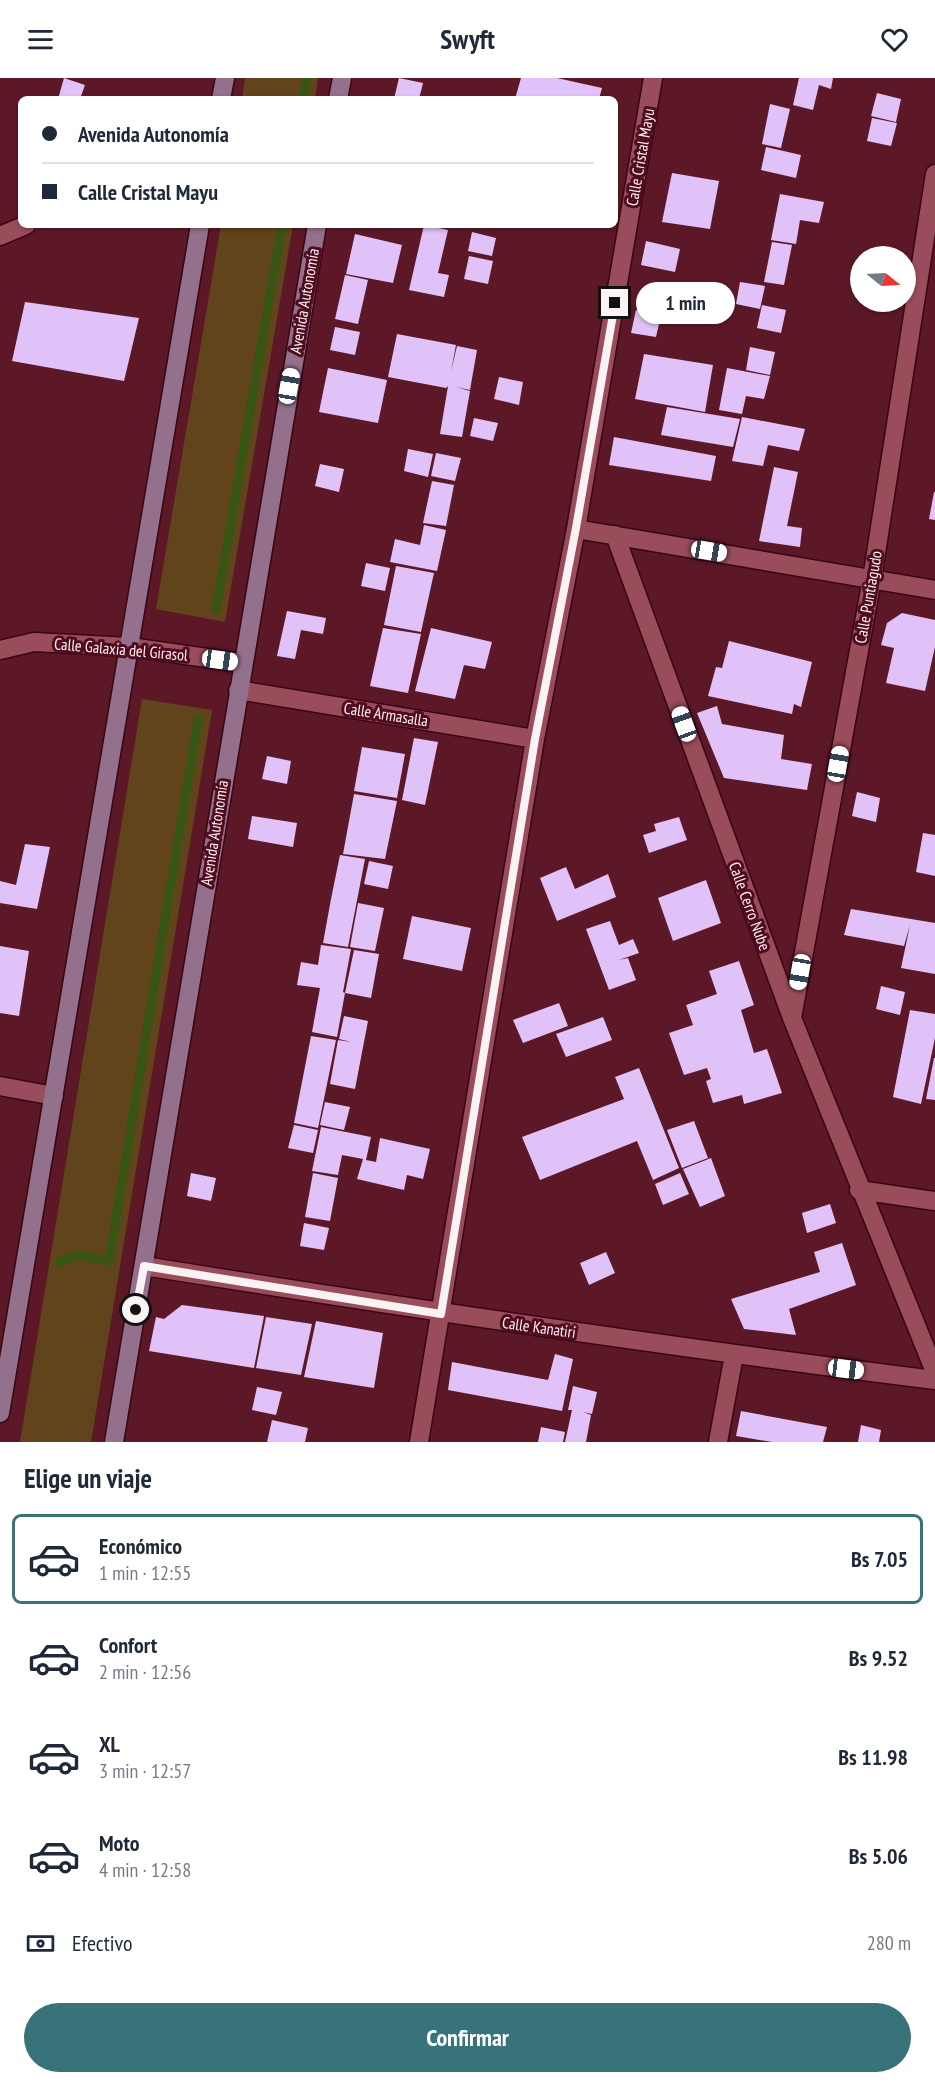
<!DOCTYPE html>
<html lang="es">
<head>
<meta charset="utf-8">
<style>
  :root { --surface:#fff; --page:#f6f6f7; --text:#1f2937; --muted:#747a83; --line:#e0e1e3; --accent:#377378 }
  body { margin:0; font-family:"PT Sans Narrow",sans-serif; background:var(--page); color:var(--text); height:100vh; display:flex; flex-direction:column; font-size:22px; white-space:nowrap }
  * { box-sizing:border-box; margin:0 }
  p { font-size:20px; color:var(--muted) }
  .icon { flex:none; width:33px; height:33px; fill:none; stroke:currentColor; stroke-width:2; stroke-linecap:round; stroke-linejoin:round }
  .map { position:relative; height:1364px; overflow:hidden }
  .panel { display:flex; flex-direction:column; background:var(--surface); flex:1 }
  .panel>* { flex:none }
  .hud { position:absolute; left:18px; top:18px; width:600px; height:132px; border-radius:9px; box-shadow:0 2px 4px #0004; display:grid; align-content:center; height:132px; padding:0 24px; background:var(--surface) }
  .needle { width:39px; rotate:108deg }
  .fabs { position:absolute; left:850px; top:168px; display:grid; gap:12px }
  .fabs a { display:grid; place-items:center; width:66px; height:66px; border-radius:50%; background:var(--surface); box-shadow:0 2px 4px #0004; font-size:30px }
  .end { position:absolute; width:27px; height:27px; margin:-14px; border:8px solid #fbf2f3; background:#111; box-shadow:0 0 0 3px #111 }
  .from { border-radius:50% }
  .bubble { position:absolute; height:42px; border-radius:21px; background:var(--surface); box-shadow:0 2px 4px #0004; font-size:20px; font-weight:800; line-height:42px; text-align:center }
  .car { position:absolute; width:18px; height:36px; margin:-18px -9px; border-radius:8px; box-shadow:0 0 4px 2px #0007; background:linear-gradient(#fff 24%,#345 0 40%,#fff 0 76%,#345 0 86%,#fff 0) }
  .hud b { display:flex; align-items:center; gap:21px; height:57px; font-size:22px }
  .hud b+b { border-top:2px solid var(--line) }
  .hud i { width:15px; height:15px; background:var(--text) }
  ul { padding:0; list-style:none }
  li { display:flex; align-items:center; gap:18px; height:90px; margin:0 12px 9px; padding:0 12px; border:3px solid transparent; border-radius:9px }
  li div { flex:1 }
  li b { display:block; font-size:22px }
  li em { font-style:normal; font-weight:800 }
  li.selected { border-color:var(--accent) }
  li>.icon { width:54px; height:54px; stroke-width:1.5 }
  h2 { padding:0 24px; font-size:27px; line-height:72px }
  .pay { display:flex; align-items:center; gap:15px; height:66px; padding:0 24px; font-size:22px }
  .pay p { margin-inline-start:auto }
  .button { display:flex; gap:12px; margin-top:auto; padding:12px 24px }
  .button a { flex:1; height:69px; border-radius:36px; background:var(--accent); color:#fff; font-size:24px; font-weight:800; line-height:69px; text-align:center }
  header { display:flex; justify-content:space-between; align-items:center; height:78px; padding:0 24px; background:var(--surface); font-size:27px; font-weight:800 }
  .map>svg:first-child { display:block }
  .green { fill:#62441c }
  .lines { fill:none; stroke-linecap:round; stroke-linejoin:round }
  .stream { stroke:#385513; stroke-width:9 }
  .building { fill:#e1c2f8 }
  .street-casing { stroke:#390513; stroke-width:21 }
  .secondary-casing { stroke:#390513; stroke-width:21 }
  .street { stroke:#994d5a; stroke-width:18 }
  .secondary { stroke:#93708b; stroke-width:18 }
  .route { stroke:#fbf2f3; stroke-width:8 }
  .labels { text-anchor:middle; stroke-width:6; stroke-linejoin:round; paint-order:stroke }
  .street-label { font-size:16px; fill:#fbf2f3; stroke:#510b1f }
</style>
</head>
<body>
<header><svg class="icon" aria-label="menu" viewBox="0 0 24 24"><path d="M4 6h16M4 12h16M4 18h16"/></svg>Swyft<svg class="icon" aria-label="heart" viewBox="0 0 24 24"><path d="M12 20l-8-8c-3-5 5-10 8-4 3-6 11-1 8 4z"/></svg></header>
<div class="map">
<svg width="935" height="1364" viewBox="0 0 935 1364">
  <rect width="100%" height="100%" fill="#5d1828"/>
  <path class="green" d="M245 0H318L315 21H242Z
    M221 147H293L225 544 156 531Z
    M142 621 212 632 91 1364H20Z"/>
  <g class="lines">
    <path class="stream" d="M303 21 307 0
      M216 531 282 147
      M60 1184 79 1177 109 1183 198 641"/>
  </g>
  <path class="building" d="M64 0 85 7 80 21H58Z
    M399 0 423 5 419 21H394Z
    M521 0H557L602 10 599 21H515Z
    M799 0H833L831 11 819 7 813 32 793 27Z
    M877 15 901 21 896 44 871 38Z
    M770 26 790 31 781 70 762 66Z
    M872 40 897 45 891 68 867 63Z
    M766 69 801 77 796 100 761 92Z
    M672 95 719 103 710 151 662 144Z
    M780 116 824 124 819 145 800 142 796 166 771 162Z
    M424 147 448 152 438 195 449 197 444 219 409 212Z
    M472 154 496 160 492 178 468 173Z
    M355 156 402 167 393 205 346 196Z
    M646 163 680 171 675 194 641 187Z
    M772 164 792 167 784 207 764 204Z
    M469 178 493 183 488 206 464 201Z
    M345 197 368 202 358 246 335 241Z
    M740 204 765 208 760 231 736 226Z
    M25 224 139 240 124 303 12 283Z
    M762 227 786 232 781 255 757 250Z
    M636 232 661 237 656 259 631 255Z
    M335 249 360 254 355 277 330 272Z
    M397 256 456 267 451 293 457 268 477 272 470 312 456 309 470 313 462 359 440 356 448 308 446 310 388 299Z
    M750 269 775 274 770 297 746 292Z
    M644 276 713 287 705 334 635 321Z
    M328 290 387 302 378 345 319 334Z
    M727 290 770 298 764 321 746 318 742 336 719 332Z
    M499 299 523 304 519 327 494 321Z
    M667 329 740 341 733 369 661 357Z
    M742 339 805 351 799 373 768 367 763 388 732 383Z
    M474 340 498 345 493 363 470 358Z
    M614 359 716 378 711 403 609 387Z
    M408 371 433 376 428 399 404 393Z
    M436 375 461 380 455 403 431 398Z
    M320 386 344 391 339 414 315 408Z
    M774 389 798 394 787 448 802 450 800 469 759 463Z
    M432 403 454 407 446 448 423 445Z
    M934 414H935V442L929 441Z
    M424 447 446 452 437 493 390 484 395 461 420 467Z
    M366 485 390 490 385 513 361 508Z
    M396 488 434 495 421 554 384 547Z
    M287 533 326 540 323 556 301 552 295 581 277 578Z
    M902 535 935 542V569L925 613 886 605 894 570 881 567 887 545Z
    M383 550 421 556 408 615 370 608Z
    M431 550 492 564 485 591 464 587 455 621 415 613Z
    M729 563 812 584 801 629 794 626 792 636 708 618 716 589 722 590Z
    M717 628 722 646 784 657 781 681 812 686 807 712 724 700 697 635Z
    M414 660 438 664 425 727 402 722Z
    M362 669 405 676 397 720 354 713Z
    M267 678 291 683 287 706 262 701Z
    M857 714 880 720 876 744 852 738Z
    M354 716 397 723 385 781 343 776Z
    M252 738 297 745 293 769 248 761Z
    M679 739 687 762 649 775 643 757 656 753 654 746Z
    M923 755 935 757V798L916 794Z
    M25 766 50 769 37 831 0 825V803L16 807Z
    M340 777 365 781 348 869 323 865 331 821 338 822 331 821Z
    M369 783 393 788 388 811 364 806Z
    M566 789 575 811 608 796 616 819 557 843 540 800Z
    M706 802 721 845 673 863 658 820Z
    M358 825 384 830 375 873 350 869Z
    M851 831 935 845V896L901 890 910 847 904 868 844 857Z
    M412 838 471 850 462 893 403 881Z
    M610 843 619 867 633 861 639 875 619 882 628 880 636 902 609 912 586 851Z
    M321 867 351 871 343 914 345 915 354 872 379 876 371 920 345 915 337 959 312 954 320 910 297 907 301 884 318 887Z
    M0 868 29 873 19 938 0 935Z
    M739 883 754 927 741 932 754 975 767 971 782 1015 744 1026 742 1017 713 1025 706 1003 711 1001 707 990 684 997 669 955 693 947 686 927 717 916 709 893Z
    M881 908 905 914 900 937 876 931Z
    M559 925 568 948 523 965 513 942Z
    M910 932 935 936V960L921 1026 893 1019Z
    M344 938 368 943 355 1011 330 1006 338 962 351 964 339 961Z
    M603 939 612 962 566 979 556 956Z
    M311 958 336 962 318 1050 294 1045Z
    M934 980H935V1022L926 1021Z
    M639 990 679 1090 653 1102 637 1063 540 1102 522 1059 624 1021 615 999Z
    M325 1024 350 1029 344 1052 320 1047Z
    M694 1043 708 1080 682 1090 667 1052Z
    M294 1047 318 1052 313 1075 288 1070Z
    M321 1049 371 1059 366 1082 376 1084 380 1060 430 1071 423 1101 407 1097 404 1112 357 1101 363 1081 342 1077 338 1097 312 1093Z
    M711 1080 725 1118 700 1129 683 1091Z
    M191 1095 216 1100 211 1123 187 1118Z
    M313 1095 338 1100 330 1143 305 1139Z
    M680 1095 689 1116 663 1127 655 1106Z
    M830 1126 836 1145 807 1155 802 1135Z
    M304 1145 329 1150 324 1172 300 1168Z
    M842 1165 856 1207 789 1231 796 1257 744 1251 731 1221 820 1194 814 1174Z
    M606 1174 615 1195 589 1207 580 1185Z
    M182 1227 264 1238 254 1290 149 1273 156 1239 164 1241Z
    M266 1239 312 1246 301 1297 256 1290Z
    M316 1243 383 1255 374 1310 304 1299Z
    M555 1276 573 1281 562 1333 448 1312 452 1284 548 1302Z
    M573 1308 597 1314 592 1336 583 1334 591 1337 586 1364H565L572 1332H568Z
    M257 1309 282 1314 276 1337 252 1332Z
    M741 1333 827 1349 823 1364H772L736 1358Z
    M272 1342 308 1350 305 1364H267Z
    M861 1347 881 1352 879 1364H858Z
    M541 1349 565 1354 563 1364H538Z"/>
  <g class="lines">
    <g class="street-casing">
      <path id="street" d="M0 158 26 147
        M576 451 935 512
        M615 457 792 940 935 1294
        M0 572 34 564 130 569 242 585
        M238 612 535 661
        M792 940 872 501 935 96
        M0 1008 54 1018
        M859 1112 935 1123
        M144 1188C407 1230 670 1269 935 1302
        M419 1364 535 661 576 451 653 0
        M718 1364 734 1277"/>
    </g>
    <g class="secondary-casing">
      <path id="secondary" d="M221 21 225 0
        M338 21 342 0
        M0 1335 200 147
        M114 1364 317 147"/>
    </g>
    <use href="#street" class="street"/>
    <use href="#secondary" class="secondary"/>
  </g>
  <g class="lines">
    <path class="route" d="M136 1232 144 1188 441 1236 535 661 576 450 615 225"/>
  </g>
  <g class="labels">
    <g class="street-label">
      <text transform="translate(640 79) rotate(-80)" y="6">Calle Cristal Mayu</text>
      <text transform="translate(304 223) rotate(-80)" y="6">Avenida Autonomía</text>
      <text transform="translate(868 519) rotate(-80)" y="6">Calle Puntiagudo</text>
      <text transform="translate(121 571) rotate(5)" y="6">Calle Galaxia del Girasol</text>
      <text transform="translate(386 636) rotate(9)" y="6">Calle Armasalla</text>
      <text transform="translate(214 755) rotate(-81)" y="6">Avenida Autonomía</text>
      <text transform="translate(750 828) rotate(70)" y="6">Calle Cerro Nube</text>
      <text transform="translate(539 1249) rotate(8)" y="6">Calle Kanatiri</text>
    </g>
  </g>
</svg>
<div class="fabs">
<a><svg class="needle" viewBox="-14 -14 28 28"><path d="M0-13l5 13h-10z" fill="#e53935"/><path d="M0 13l5-13h-10z" fill="#747a83"/></svg></a>
</div>
<i class="end from" style="left:136px;top:1232px"></i>
<i class="end" style="left:615px;top:225px"></i>
<div class="bubble" style="left:636px;top:204px;width:99px">1 min</div>
<i class="car" style="left:289px;top:308px;rotate:10deg"></i>
<i class="car" style="left:709px;top:473px;rotate:99deg"></i>
<i class="car" style="left:220px;top:582px;rotate:98deg"></i>
<i class="car" style="left:684px;top:646px;rotate:340deg"></i>
<i class="car" style="left:838px;top:686px;rotate:10deg"></i>
<i class="car" style="left:800px;top:894px;rotate:190deg"></i>
<i class="car" style="left:846px;top:1291px;rotate:97deg"></i>
<div class="hud">
<b><i class="from"></i>Avenida Autonomía</b>
<b><i></i>Calle Cristal Mayu</b>
</div>
</div>
<section class="panel">
<h2>Elige un viaje</h2>
<ul>
<li class="selected"><svg class="icon" aria-label="car" viewBox="0 0 24 24"><path d="M5 17H2v-5l4-1 3-4h7l3 4 3 1v5h-3M9 17h6M6 11h13"/><circle cx="7" cy="17" r="2"/><circle cx="17" cy="17" r="2"/></svg><div><b>Económico</b><p>1 min · 12:55</p></div><em>Bs 7.05</em></li>
<li><svg class="icon" aria-label="car" viewBox="0 0 24 24"><path d="M5 17H2v-5l4-1 3-4h7l3 4 3 1v5h-3M9 17h6M6 11h13"/><circle cx="7" cy="17" r="2"/><circle cx="17" cy="17" r="2"/></svg><div><b>Confort</b><p>2 min · 12:56</p></div><em>Bs 9.52</em></li>
<li><svg class="icon" aria-label="car" viewBox="0 0 24 24"><path d="M5 17H2v-5l4-1 3-4h7l3 4 3 1v5h-3M9 17h6M6 11h13"/><circle cx="7" cy="17" r="2"/><circle cx="17" cy="17" r="2"/></svg><div><b>XL</b><p>3 min · 12:57</p></div><em>Bs 11.98</em></li>
<li><svg class="icon" aria-label="car" viewBox="0 0 24 24"><path d="M5 17H2v-5l4-1 3-4h7l3 4 3 1v5h-3M9 17h6M6 11h13"/><circle cx="7" cy="17" r="2"/><circle cx="17" cy="17" r="2"/></svg><div><b>Moto</b><p>4 min · 12:58</p></div><em>Bs 5.06</em></li>
</ul>
<div class="pay"><svg class="icon" aria-label="cash" viewBox="0 0 24 24"><path d="M3 7h18v10H3z"/><circle cx="12" cy="12" r="2"/></svg>Efectivo<p>280 m</p></div>
<div class="button"><a>Confirmar</a></div>
</section>
</body>
</html>
